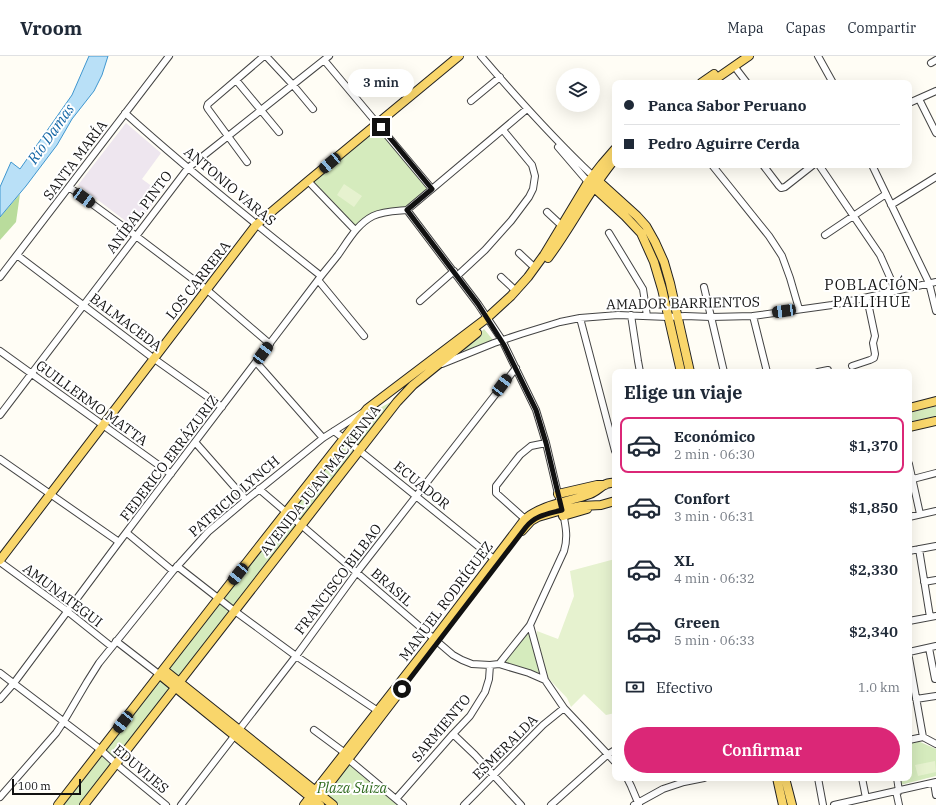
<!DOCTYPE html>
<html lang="es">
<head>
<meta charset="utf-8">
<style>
  :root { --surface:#fff; --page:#f6f6f7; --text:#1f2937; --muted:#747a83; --line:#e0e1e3; --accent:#db2777 }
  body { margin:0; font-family:"IBM Plex Serif",serif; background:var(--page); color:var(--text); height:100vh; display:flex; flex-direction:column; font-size:15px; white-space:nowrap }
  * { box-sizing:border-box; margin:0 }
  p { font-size:13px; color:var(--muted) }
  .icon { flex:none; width:22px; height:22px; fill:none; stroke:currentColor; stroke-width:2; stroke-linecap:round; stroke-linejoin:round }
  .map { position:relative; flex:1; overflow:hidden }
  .drawer { position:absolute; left:612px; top:313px; width:300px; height:412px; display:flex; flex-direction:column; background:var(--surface); border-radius:8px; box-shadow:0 4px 16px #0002 }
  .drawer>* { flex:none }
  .banner { position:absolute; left:612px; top:24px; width:300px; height:88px; border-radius:8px; box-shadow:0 4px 16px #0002; display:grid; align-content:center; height:88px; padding:0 12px; background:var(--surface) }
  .buttons { position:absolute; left:556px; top:12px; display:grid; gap:8px }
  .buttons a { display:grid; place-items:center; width:44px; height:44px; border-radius:50%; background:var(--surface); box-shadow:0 4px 16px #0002; font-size:20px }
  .scale { position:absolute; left:12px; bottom:10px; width:69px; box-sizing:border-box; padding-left:4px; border:2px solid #111; border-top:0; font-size:11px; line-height:14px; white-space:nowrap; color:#111; -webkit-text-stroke:3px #fff; paint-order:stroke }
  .end { position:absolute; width:18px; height:18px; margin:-9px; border:5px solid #111; background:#fff; box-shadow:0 0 0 2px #fff }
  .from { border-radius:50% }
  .bubble { position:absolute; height:28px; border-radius:14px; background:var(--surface); box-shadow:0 4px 16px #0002; font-size:13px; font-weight:600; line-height:28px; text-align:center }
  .car { position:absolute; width:12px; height:24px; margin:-12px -6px; border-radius:5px; box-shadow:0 0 3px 1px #0007; background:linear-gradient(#222 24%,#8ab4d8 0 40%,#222 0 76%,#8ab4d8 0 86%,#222 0) }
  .banner b { display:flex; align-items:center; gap:14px; height:38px; font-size:15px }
  .banner b+b { border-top:1px solid var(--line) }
  .banner i { width:10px; height:10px; background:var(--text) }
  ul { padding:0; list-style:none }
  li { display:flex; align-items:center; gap:12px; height:56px; margin:0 8px 6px; padding:0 4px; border:2px solid transparent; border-radius:8px }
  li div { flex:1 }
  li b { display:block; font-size:15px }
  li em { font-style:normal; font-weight:600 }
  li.on { border-color:var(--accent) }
  li>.icon { width:36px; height:36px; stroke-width:1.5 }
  h2 { padding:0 12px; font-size:18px; line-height:48px }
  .pay { display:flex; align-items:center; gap:10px; height:44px; padding:0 12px; font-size:15px }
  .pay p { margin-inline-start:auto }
  .primary-button { display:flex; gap:8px; margin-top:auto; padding:8px 12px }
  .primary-button a { flex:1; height:46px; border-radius:24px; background:var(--accent); color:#fff; font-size:16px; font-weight:600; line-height:46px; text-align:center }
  header { display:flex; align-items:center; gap:24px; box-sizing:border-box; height:56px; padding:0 20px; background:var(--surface); border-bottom:1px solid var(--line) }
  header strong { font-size:19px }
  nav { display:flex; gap:22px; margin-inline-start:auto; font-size:14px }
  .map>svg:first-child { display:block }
  .industrial { fill:#eee6ef }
  .green { fill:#d5ebbd }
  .forest { fill:#b9dc9c }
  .pitch { fill:#e6f2cf }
  .water { fill:#b9e0f7; stroke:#3f96cf }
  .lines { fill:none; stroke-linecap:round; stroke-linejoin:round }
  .minor-casing { stroke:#444; stroke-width:8 }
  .major-casing { stroke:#222; stroke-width:10 }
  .minor { stroke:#fff; stroke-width:6 }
  .major { stroke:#f9d66b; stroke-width:8 }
  .route { stroke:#111; stroke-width:5 }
  .labels { text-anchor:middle; stroke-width:4; stroke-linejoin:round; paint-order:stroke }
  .street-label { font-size:14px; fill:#111; stroke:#fff }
  .park-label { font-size:14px; font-style:italic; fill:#2f6b1f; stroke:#fff }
  .water-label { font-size:15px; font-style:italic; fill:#1768a6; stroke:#fff }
  .neighbourhood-label { font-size:15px; letter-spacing:1px; fill:#111; stroke:#fff }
</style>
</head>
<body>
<header>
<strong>Vroom</strong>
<nav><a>Mapa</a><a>Capas</a><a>Compartir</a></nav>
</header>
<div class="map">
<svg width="936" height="749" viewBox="0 0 936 749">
  <rect width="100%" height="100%" fill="#fffdf5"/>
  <path class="industrial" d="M126 67 161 97 142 123 161 137 135 172 78 129Z"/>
  <path class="green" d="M378 71 429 134 407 152 385 154 356 171 313 126Z
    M484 273 493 284 468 296 463 294Z
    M396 343 81 749H60L362 362Z
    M936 350V360L912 365 910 357Z
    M529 575 539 617 505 606Z
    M918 685 936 693V720L900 729 899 722H909V688Z
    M349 708 398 749H339L326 738Z"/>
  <path class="forest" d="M20 138 16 166 0 184V161Z"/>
  <path class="pitch" d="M344 128 362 140 354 151 337 139Z
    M615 503V657L606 659 584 638 571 651 567 642 549 623 536 582 537 575 558 583 574 540 570 515Z
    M935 705 936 716 918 720 915 709Z"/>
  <path class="water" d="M89 0H108L102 19 94 35 72 63 57 89 26 130 0 161V131L11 106 20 113 72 39Z"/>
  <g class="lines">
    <g class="minor-casing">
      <path id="minor" d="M266 0 293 29 313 53
        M481 0C517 42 553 82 593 120
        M818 0 833 27
        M324 4 432 133
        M931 7 936 4
        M734 10 747 27
        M236 24 279 76
        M919 43 936 77
        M471 45 500 21
        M909 47 936 35
        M125 57C188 114 254 167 321 220
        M558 91 588 126
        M247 106 208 53 207 51 208 48 264 0
        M712 109 769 180 782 200 790 222 799 253
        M763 109 779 130 781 132 785 131 813 109
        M819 109 880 199 896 235
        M872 109 929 227 936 255
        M308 125 355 174
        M69 131 136 180 206 233 270 288
        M891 149 936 121
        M407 154 478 248 502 284 536 354 546 387 559 442
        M407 154 527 53
        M547 156 562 170
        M609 177 643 233 647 260
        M825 179 886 138
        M519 197 535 212
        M17 199 153 302 222 351
        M457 220 485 194 511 165 529 141 533 133 535 120 532 109 503 74
        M0 221 169 0
        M501 221 516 235
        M318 224 364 280
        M704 231 724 316
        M420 245 454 215
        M631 259 638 305 640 316
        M753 260 767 316
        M580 262 615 395
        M0 295 171 418
        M256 306 323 382
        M442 308 494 287 521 278 560 266 580 262 618 259 668 261 685 260 711 261 753 260 832 249 936 226
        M852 310 870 304 874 302 875 298 873 287 875 280 867 242
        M818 316 828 314
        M0 359 188 112 329 0
        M334 375 355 391 494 503
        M195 386 246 444
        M0 403 119 486
        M909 408 920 458
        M913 423 936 417
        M259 433 453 599 462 604 472 608 490 609 499 608 529 617 545 624
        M909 461 936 455
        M525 463 496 437V430L520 399 531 390 546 387
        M127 477 173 515
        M919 493 930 561
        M909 495 936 490
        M0 506 67 555 112 591
        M177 510 232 553 296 600 378 655
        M924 526 936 524
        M909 565 936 560
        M530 569 545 624 564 652 615 706
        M116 585 160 619
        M929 592 935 623
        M909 596 936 590
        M909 602 923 681
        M499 608 530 569 564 495C568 482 566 471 563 457
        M0 617 101 694 116 708 166 749
        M0 643 14 627 119 486 318 224C324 216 331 208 338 199 348 185 357 168 373 160 383 155 396 155 407 154
        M916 643 936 640
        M314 674 345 697
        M453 678 475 699 521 749
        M909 684 923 681 936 688
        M348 703 403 749
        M627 722 631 730 639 749
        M818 722 823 749
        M862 722 866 742
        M897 722 899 735
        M934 727 936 739
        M896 735 899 749
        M0 741 56 677 64 665 87 626 99 607 173 515 208 476 246 444 323 382 362 357
        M396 743 453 678 470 660 485 636 489 623 490 609
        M181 749 296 600 357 516 516 312
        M464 749 543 669 564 652
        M551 749 607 699 615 694
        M634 749 663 733 684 726 704 722
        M834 749 936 726"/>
    </g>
    <g class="major-casing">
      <path id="major" d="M701 27 714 18
        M710 27 749 0
        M595 122 637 160 646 170 655 186 664 206 670 227 690 316
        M590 128 625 160 641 177 654 206 662 233 681 316
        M548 202C572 170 589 134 615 103
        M909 352 936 345
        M909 371 936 365
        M558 438 597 429H605
        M563 460 587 453
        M522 475 531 465 538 461 562 454 581 450 601 449 615 445
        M0 504 256 169 308 125 459 0
        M164 614 333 749
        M160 619 320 749
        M777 722 783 749
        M785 722 792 749
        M58 749 218 543 367 353 487 262 511 240 528 221 544 199 588 126 602 108 615 93
        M84 749 397 346 413 329 477 277
        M304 749 434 583 525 463C543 448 568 446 590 438 596 436 600 431 606 428 609 427 612 427 615 426
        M313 749 405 629"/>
    </g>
    <use href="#minor" class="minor"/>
    <use href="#major" class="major"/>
  </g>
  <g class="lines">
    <path class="route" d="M381 71 432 133 407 154 478 248 504 289 536 354 546 387 562 454C548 458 536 459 526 471L402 633"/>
  </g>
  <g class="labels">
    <g class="street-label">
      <text transform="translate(75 104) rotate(-53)" y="5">SANTA MARÍA</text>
      <text transform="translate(230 130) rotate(40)" y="5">ANTONIO VARAS</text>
      <text transform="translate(139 156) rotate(-53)" y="5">ANÍBAL PINTO</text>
      <text transform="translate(198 224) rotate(-52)" y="5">LOS CARRERA</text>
      <text transform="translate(683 247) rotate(-1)" y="5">AMADOR BARRIENTOS</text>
      <text transform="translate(126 266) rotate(37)" y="5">BALMACEDA</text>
      <text transform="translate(92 347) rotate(36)" y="5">GUILLERMO MATTA</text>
      <text transform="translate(169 402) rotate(-53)" y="5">FEDERICO ERRÁZURIZ</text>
      <text transform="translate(320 424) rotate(-52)" y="5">AVENIDA JUAN MACKENNA</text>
      <text transform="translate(422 429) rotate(39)" y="5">ECUADOR</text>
      <text transform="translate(234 440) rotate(-41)" y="5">PATRICIO LYNCH</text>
      <text transform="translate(338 523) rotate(-53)" y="5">FRANCISCO BILBAO</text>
      <text transform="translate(392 531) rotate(41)" y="5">BRASIL</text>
      <text transform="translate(63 539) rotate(37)" y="5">AMUNATEGUI</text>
      <text transform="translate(446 545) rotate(-53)" y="5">MANUEL RODRÍGUEZ</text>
      <text transform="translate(441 672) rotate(-50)" y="5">SARMIENTO</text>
      <text transform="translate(505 691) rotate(-45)" y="5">ESMERALDA</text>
      <text transform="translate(141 713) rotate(40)" y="5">EDUVIJES</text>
    </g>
    <g class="park-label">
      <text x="352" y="737">Plaza Suiza</text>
    </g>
    <g class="water-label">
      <text transform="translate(51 78) rotate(-55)" y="5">Río Damas</text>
    </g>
    <g class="neighbourhood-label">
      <text x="872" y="234">POBLACIÓN<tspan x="872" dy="17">PAILIHUE</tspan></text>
    </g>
  </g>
</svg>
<div class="buttons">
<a><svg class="icon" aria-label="layers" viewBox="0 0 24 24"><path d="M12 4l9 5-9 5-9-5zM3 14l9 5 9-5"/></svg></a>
</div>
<div class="scale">100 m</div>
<i class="end from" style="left:402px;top:633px"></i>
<i class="end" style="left:381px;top:71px"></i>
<div class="bubble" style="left:348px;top:13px;width:66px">3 min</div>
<i class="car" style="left:330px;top:107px;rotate:230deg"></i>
<i class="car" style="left:84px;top:142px;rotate:126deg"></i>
<i class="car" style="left:784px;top:255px;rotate:262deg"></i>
<i class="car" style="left:263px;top:297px;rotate:37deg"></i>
<i class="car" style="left:502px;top:329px;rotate:37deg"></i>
<i class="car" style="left:238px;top:518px;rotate:219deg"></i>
<i class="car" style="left:123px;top:666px;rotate:218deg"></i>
<div class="banner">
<b><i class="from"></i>Panca Sabor Peruano</b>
<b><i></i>Pedro Aguirre Cerda</b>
</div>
<section class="drawer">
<h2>Elige un viaje</h2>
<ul>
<li class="on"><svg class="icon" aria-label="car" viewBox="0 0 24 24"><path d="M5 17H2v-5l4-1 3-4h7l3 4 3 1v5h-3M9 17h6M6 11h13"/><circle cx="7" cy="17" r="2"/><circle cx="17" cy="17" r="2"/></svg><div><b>Económico</b><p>2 min · 06:30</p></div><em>$1,370</em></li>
<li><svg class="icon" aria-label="car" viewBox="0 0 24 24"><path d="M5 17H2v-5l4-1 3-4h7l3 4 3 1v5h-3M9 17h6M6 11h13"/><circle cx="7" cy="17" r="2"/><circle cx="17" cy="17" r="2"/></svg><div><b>Confort</b><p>3 min · 06:31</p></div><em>$1,850</em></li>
<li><svg class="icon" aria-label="car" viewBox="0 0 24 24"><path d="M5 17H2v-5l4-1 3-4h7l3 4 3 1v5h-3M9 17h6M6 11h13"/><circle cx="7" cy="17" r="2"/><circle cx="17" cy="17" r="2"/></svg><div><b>XL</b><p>4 min · 06:32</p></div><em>$2,330</em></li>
<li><svg class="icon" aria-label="car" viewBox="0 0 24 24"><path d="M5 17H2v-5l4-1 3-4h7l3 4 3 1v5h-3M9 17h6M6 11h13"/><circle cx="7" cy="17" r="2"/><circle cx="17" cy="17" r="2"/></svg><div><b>Green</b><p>5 min · 06:33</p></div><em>$2,340</em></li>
</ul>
<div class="pay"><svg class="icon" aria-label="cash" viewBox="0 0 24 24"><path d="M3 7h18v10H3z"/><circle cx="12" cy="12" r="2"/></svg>Efectivo<p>1.0 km</p></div>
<div class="primary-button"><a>Confirmar</a></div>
</section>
</div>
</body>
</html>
